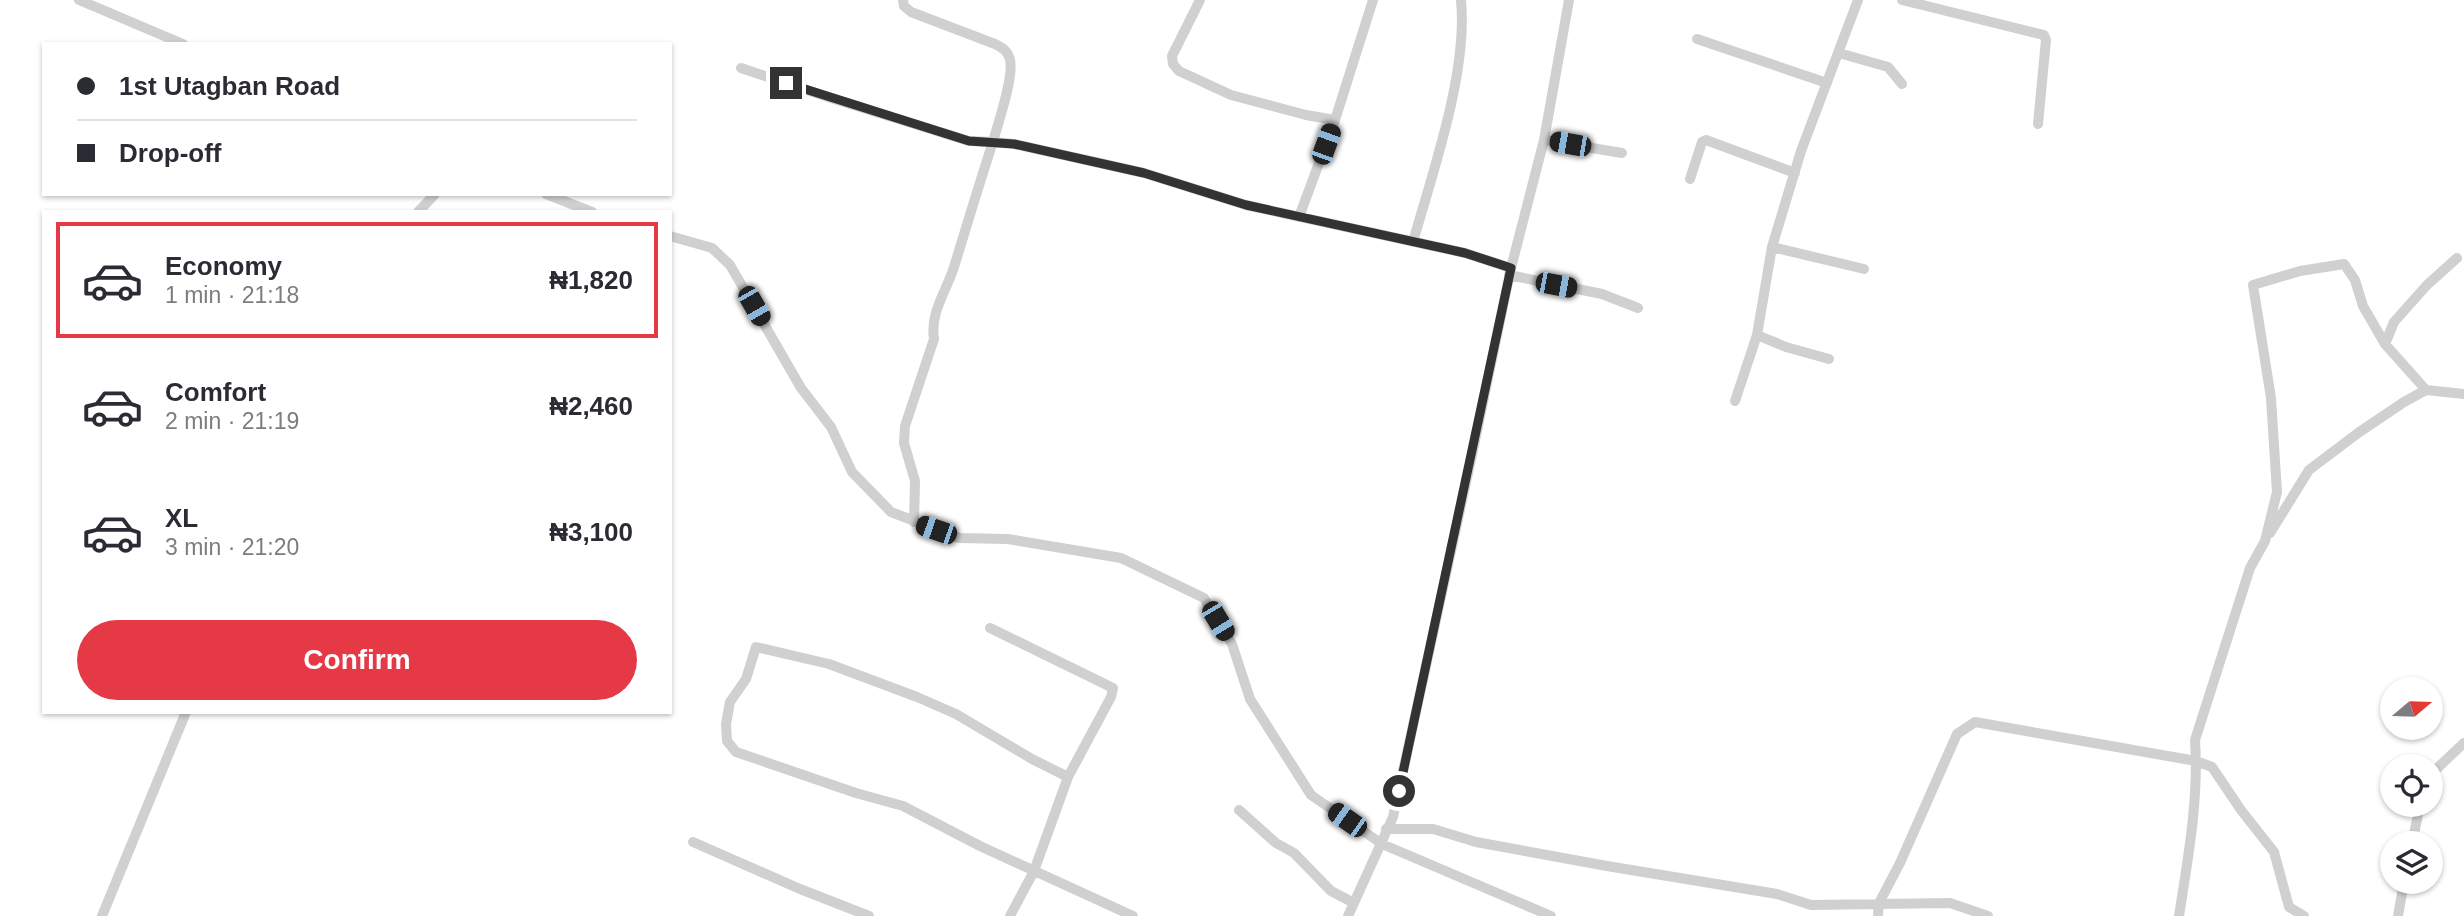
<!DOCTYPE html>
<html lang="en">
<head>
<meta charset="utf-8">
<style>
  :root { --surface:#fff; --page:#f2f2f3; --text:#2b2b33; --muted:#7c7c81; --line:#e1e1e2; --accent:#e63946 }
  body { margin:0; font-family:Arial,sans-serif; background:var(--page); color:var(--text); height:100vh; display:flex; flex-direction:column; font-size:26px; white-space:nowrap }
  * { box-sizing:border-box; margin:0 }
  p { font-size:23px; color:var(--muted) }
  .icon { flex:none; width:38px; height:38px; fill:none; stroke:currentColor; stroke-width:2; stroke-linecap:round; stroke-linejoin:round }
  .map { position:relative; flex:1; overflow:hidden }
  .side { position:absolute; left:42px; top:210px; width:630px; height:504px; display:flex; flex-direction:column; background:var(--surface); border-radius:0px; box-shadow:0 2px 5px #0004 }
  .side>* { flex:none }
  .top-card { position:absolute; left:42px; top:42px; width:630px; height:154px; border-radius:0px; box-shadow:0 2px 5px #0004; display:grid; align-content:center; height:154px; padding:0 35px; background:var(--surface) }
  .needle { width:46px; rotate:71deg }
  .controls { position:absolute; left:2380px; top:677px; display:grid; gap:14px }
  .controls a { display:grid; place-items:center; width:63px; height:63px; border-radius:50%; background:var(--surface); box-shadow:0 2px 5px #0004; font-size:35px }
  .end { position:absolute; width:32px; height:32px; margin:-16px; border:9px solid #333; background:#fff; box-shadow:0 0 0 4px #fff }
  .from { border-radius:50% }
  .car { position:absolute; width:21px; height:42px; margin:-21px -10px; border-radius:9px; box-shadow:0 0 5px 2px #0007; background:linear-gradient(#222 24%,#8ab4d8 0 40%,#222 0 76%,#8ab4d8 0 86%,#222 0) }
  .top-card b { display:flex; align-items:center; gap:24px; height:66px; font-size:26px }
  .top-card b+b { border-top:2px solid var(--line) }
  .top-card i { width:18px; height:18px; background:var(--text) }
  ul { padding:12px 0 0; list-style:none }
  li { display:flex; align-items:center; gap:21px; height:116px; margin:0 14px 10px; padding:0 21px; border:4px solid transparent; border-radius:0px }
  li div { flex:1 }
  li b { display:block; font-size:26px }
  li em { font-style:normal; font-weight:700 }
  li.current { border-color:var(--accent) }
  li>.icon { width:63px; height:63px; stroke-width:1.5 }
  .primary-button { display:flex; gap:14px; margin-top:auto; padding:14px 35px }
  .primary-button a { flex:1; height:80px; border-radius:42px; background:var(--accent); color:#fff; font-size:28px; font-weight:700; line-height:80px; text-align:center }
  .map>svg:first-child { display:block }
  .lines { fill:none; stroke-linecap:round; stroke-linejoin:round }
  .minor { stroke:#d0d0d0; stroke-width:10 }
  .route { stroke:#333; stroke-width:9 }
</style>
</head>
<body>
<div class="map">
<svg width="2464" height="916" viewBox="0 0 2464 916">
  <rect width="100%" height="100%" fill="#fff"/>
  <g class="lines">
    <path class="minor" d="M79 0 183 44
      M1200 0 1172 56 1173 64 1179 71 1231 95 1306 115 1335 120
      M1902 0 2044 35 2046 40 2038 124
      M1697 39 1827 83
      M1839 53 1888 67 1902 84
      M741 68 831 98 969 141 993 142C998 123 1014 77 1010 60 1008 51 1003 48 995 44L911 12 904 6 903 0
      M1544 140 1622 153
      M1690 179 1702 142 1706 140 1795 173
      M546 194 592 212
      M418 212 435 194
      M1299 217 1335 120 1373 0
      M670 236 712 248 730 265 801 388 831 427 852 472 891 512 959 538 1008 539 1121 558 1204 598 1232 644 1250 699 1311 795 1382 844 1551 916
      M1413 242C1433 171 1468 72 1461 0
      M1772 247 1864 269
      M1509 275 1602 294 1638 308
      M1757 335 1786 347 1829 359
      M2385 344 2394 322 2427 285 2457 258
      M1735 401 1757 335 1772 247 1801 151 1858 0
      M914 522 915 481 904 443 905 426 934 339C930 312 946 292 954 267 967 225 979 184 993 142L1014 144 1144 173 1246 205 1465 253 1511 268
      M2270 533 2309 470 2358 433 2404 402 2426 390
      M990 628 1113 688 1111 697 1068 777 1034 871 1010 916
      M2431 774 2464 743
      M1068 777 1032 759 956 714 917 697 829 664 756 647 746 679 730 702 726 724 727 741 736 752 856 793 903 806 980 846 1133 916
      M1239 810 1276 843 1294 853 1331 891 1354 903
      M1386 829H1433L1476 842 1607 866 1777 894 1811 905 1950 903 1988 916
      M693 842 800 889 869 916
      M2412 844 2420 805
      M102 916 186 712
      M1348 916 1393 817 1472 455 1511 268 1544 140 1569 0
      M1878 916 1879 903 1900 863 1957 734 1975 722 2196 761 2212 767 2241 810 2274 852 2289 907 2304 916
      M2179 916C2188 858 2199 799 2195 740L2250 568 2265 541 2277 492 2271 398 2253 285 2300 271 2344 264 2355 280 2363 306 2385 344 2426 390 2464 394
      M2398 916 2404 882"/>
  </g>
  <g class="lines">
    <path class="route" d="M786 83 969 141 1014 144 1144 173 1246 205 1465 253 1511 268 1399 791"/>
  </g>
</svg>
<div class="controls">
<a><svg class="needle" viewBox="-14 -14 28 28"><path d="M0-13l5 13h-10z" fill="#e53935"/><path d="M0 13l5-13h-10z" fill="#7c7c81"/></svg></a>
<a><svg class="icon" aria-label="locate" viewBox="0 0 24 24"><circle cx="12" cy="12" r="6"/><path d="M12 2v4M12 18v4M2 12h4M18 12h4"/></svg></a>
<a><svg class="icon" aria-label="layers" viewBox="0 0 24 24"><path d="M12 4l9 5-9 5-9-5zM3 14l9 5 9-5"/></svg></a>
</div>
<i class="end from" style="left:1399px;top:791px"></i>
<i class="end" style="left:786px;top:83px"></i>
<i class="car" style="left:1326px;top:144px;rotate:20deg"></i>
<i class="car" style="left:1570px;top:144px;rotate:280deg"></i>
<i class="car" style="left:1556px;top:285px;rotate:101deg"></i>
<i class="car" style="left:754px;top:306px;rotate:150deg"></i>
<i class="car" style="left:936px;top:530px;rotate:289deg"></i>
<i class="car" style="left:1218px;top:621px;rotate:149deg"></i>
<i class="car" style="left:1347px;top:820px;rotate:305deg"></i>
<div class="top-card">
<b><i class="from"></i>1st Utagban Road</b>
<b><i></i>Drop-off</b>
</div>
<section class="side">
<ul>
<li class="current"><svg class="icon" aria-label="car" viewBox="0 0 24 24"><path d="M5 17H2v-5l4-1 3-4h7l3 4 3 1v5h-3M9 17h6M6 11h13"/><circle cx="7" cy="17" r="2"/><circle cx="17" cy="17" r="2"/></svg><div><b>Economy</b><p>1 min · 21:18</p></div><em>₦1,820</em></li>
<li><svg class="icon" aria-label="car" viewBox="0 0 24 24"><path d="M5 17H2v-5l4-1 3-4h7l3 4 3 1v5h-3M9 17h6M6 11h13"/><circle cx="7" cy="17" r="2"/><circle cx="17" cy="17" r="2"/></svg><div><b>Comfort</b><p>2 min · 21:19</p></div><em>₦2,460</em></li>
<li><svg class="icon" aria-label="car" viewBox="0 0 24 24"><path d="M5 17H2v-5l4-1 3-4h7l3 4 3 1v5h-3M9 17h6M6 11h13"/><circle cx="7" cy="17" r="2"/><circle cx="17" cy="17" r="2"/></svg><div><b>XL</b><p>3 min · 21:20</p></div><em>₦3,100</em></li>
</ul>
<div class="primary-button"><a>Confirm</a></div>
</section>
</div>
</body>
</html>
